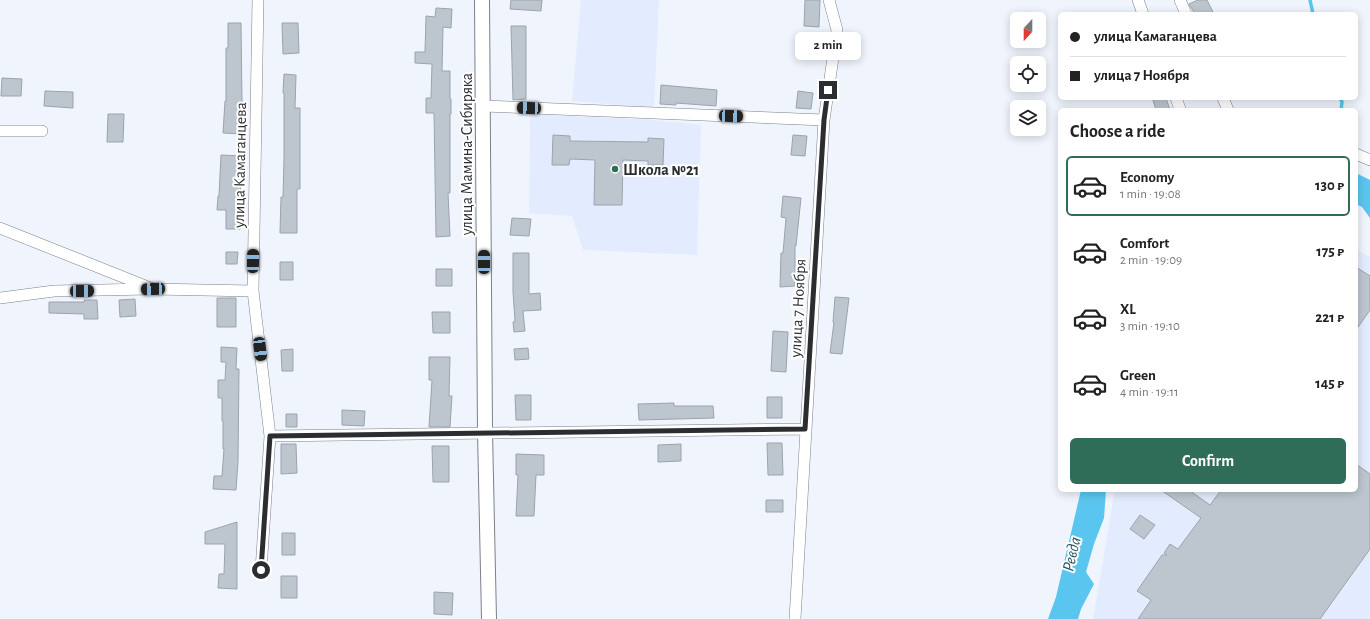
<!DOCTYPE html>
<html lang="en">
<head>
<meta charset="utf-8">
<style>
  :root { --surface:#fff; --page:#f2f2f2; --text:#222; --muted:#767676; --line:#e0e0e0; --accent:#2f6d59 }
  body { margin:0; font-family:"Alegreya Sans",sans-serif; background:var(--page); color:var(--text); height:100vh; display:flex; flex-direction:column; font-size:15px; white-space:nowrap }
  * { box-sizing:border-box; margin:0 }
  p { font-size:13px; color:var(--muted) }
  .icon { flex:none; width:22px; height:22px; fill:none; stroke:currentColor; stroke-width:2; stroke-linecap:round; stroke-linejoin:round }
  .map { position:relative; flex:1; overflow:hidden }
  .drawer { position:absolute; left:1058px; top:108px; width:300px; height:384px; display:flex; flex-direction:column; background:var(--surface); border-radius:6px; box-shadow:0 2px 10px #0003 }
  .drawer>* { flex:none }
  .banner { position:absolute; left:1058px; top:12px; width:300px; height:88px; border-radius:6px; box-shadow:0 2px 10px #0003; display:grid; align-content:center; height:88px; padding:0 12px; background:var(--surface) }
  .needle { width:26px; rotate:201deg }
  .tools { position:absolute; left:1010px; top:12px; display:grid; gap:8px }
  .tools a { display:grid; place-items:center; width:36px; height:36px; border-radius:6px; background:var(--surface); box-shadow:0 2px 10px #0003; font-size:20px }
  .end { position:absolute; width:18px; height:18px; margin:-9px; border:5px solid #2b2d31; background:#fff; box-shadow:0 0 0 2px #fff }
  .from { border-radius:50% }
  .bubble { position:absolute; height:28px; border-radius:6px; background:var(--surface); box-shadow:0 2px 10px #0003; font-size:13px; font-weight:700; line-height:28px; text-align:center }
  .car { position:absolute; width:12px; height:24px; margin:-12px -6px; border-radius:5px; box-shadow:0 0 3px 1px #0007; background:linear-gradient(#222 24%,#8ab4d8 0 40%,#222 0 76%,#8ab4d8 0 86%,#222 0) }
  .banner b { display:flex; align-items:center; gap:14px; height:38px; font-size:15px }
  .banner b+b { border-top:1px solid var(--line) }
  .banner i { width:10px; height:10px; background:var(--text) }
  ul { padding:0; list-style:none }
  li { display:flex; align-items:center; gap:12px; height:60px; margin:0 8px 6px; padding:0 4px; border:2px solid transparent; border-radius:6px }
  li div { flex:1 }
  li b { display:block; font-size:15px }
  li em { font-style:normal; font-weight:700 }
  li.on { border-color:var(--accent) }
  li>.icon { width:36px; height:36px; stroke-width:1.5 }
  h2 { padding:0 12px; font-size:18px; line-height:48px }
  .primary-button { display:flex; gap:8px; margin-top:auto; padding:8px 12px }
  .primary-button a { flex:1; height:46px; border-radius:6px; background:var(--accent); color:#fff; font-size:16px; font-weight:700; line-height:46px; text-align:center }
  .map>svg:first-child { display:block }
  .built { fill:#e3ecfe }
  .water { fill:#5ac6ef }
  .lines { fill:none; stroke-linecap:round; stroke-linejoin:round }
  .stream { stroke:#5ac6ef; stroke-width:3.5 }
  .building { fill:#bdc6cf; stroke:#9ba4ad }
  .minor-casing { stroke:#7b818a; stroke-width:12 }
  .tertiary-casing { stroke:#7b818a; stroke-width:16 }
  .minor { stroke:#fff; stroke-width:11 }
  .tertiary { stroke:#fff; stroke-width:14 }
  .route { stroke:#2b2d31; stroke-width:5 }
  .poi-dot { fill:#2f6d59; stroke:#fff; stroke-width:1.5 }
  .labels { text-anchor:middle; stroke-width:4; stroke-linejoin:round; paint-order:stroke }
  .street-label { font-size:16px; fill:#2b2d31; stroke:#fff }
  .poi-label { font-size:16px; font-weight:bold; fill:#2b2d31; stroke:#fff; text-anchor:start }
  .water-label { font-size:17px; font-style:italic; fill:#235162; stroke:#fff }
</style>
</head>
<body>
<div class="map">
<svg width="1370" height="619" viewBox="0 0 1370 619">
  <rect width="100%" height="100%" fill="#f0f4fd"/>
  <path class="built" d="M581 0H659L654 108 572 101Z
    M530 114 655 120 701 125 697 255 583 250 572 216 529 213Z
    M1356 249 1370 257V619H1093L1115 490H1356Z"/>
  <path class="water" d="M1356 173 1370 180V218L1362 207 1356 204Z
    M1081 490H1106L1104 518 1094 544 1086 572 1094 584 1081 609 1078 619H1048L1056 597Z"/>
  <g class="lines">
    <path class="stream" d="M1310 0 1313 14
      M1340 98 1342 102 1341 110"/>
  </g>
  <path class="building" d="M511 0H542L541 11 510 9Z
    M805 0H820L819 27 804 26Z
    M1198 0H1207L1214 14H1195L1189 4Z
    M436 8 452 9 451 28 443 27 442 71H450V99H451V114H450V193H448L450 236 436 237 434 113H426V98H431L432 64 415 63V52H425L426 16 435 17Z
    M228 23H241L242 102H244L243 134 223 133 225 101H226V48H228Z
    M282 23H298L299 53 283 54Z
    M511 26H526V99L513 100Z
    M284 74 296 75 295 108H300V189H297V233H280L281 197H283L284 158V93H283Z
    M2 78 22 79 21 96H1Z
    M661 85 717 90 716 106 676 103V105L660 104Z
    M45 91 73 92V108L44 106Z
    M798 91 813 93 811 109 796 108Z
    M1158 98H1166L1170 110H1156L1153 100Z
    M108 114H124L123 142H107Z
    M553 135 570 136V141L648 142V138L664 139 663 165H648V161L623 160 622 205H594L595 160 570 159 569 165H552Z
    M793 135 807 136 805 156 791 155Z
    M221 155 241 156 240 229H226V210H217L218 196H219Z
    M783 196 801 198 796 246H795V286L780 287 781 253H783L786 218 781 217Z
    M512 218 531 219 529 236 510 235Z
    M226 252H238L237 264H226Z
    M513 253H529V294L540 293 541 310 523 311 525 331 514 332 513 322 515 321 513 292Z
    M280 262H293V280H280Z
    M1356 267 1370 276V310L1356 330Z
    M436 269H452V286H436Z
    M835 297 849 298 842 354 830 353 834 322H833Z
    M217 298H236V327H217Z
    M135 299 136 316 120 317 119 300Z
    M84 300H97L98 319H84V314L49 313V302H84Z
    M432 312H450V333H433Z
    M773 331 788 332 786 372 771 371Z
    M221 347 237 348 236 369H239L238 462 236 490 213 489 214 476H222L224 449H223V421H222V398H218V380H225L226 362H221Z
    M528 348 529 359 515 360 514 349Z
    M293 349V371H282L281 350Z
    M429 357H450L449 396H452L450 427H429L432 380H429Z
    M515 395H531V420H516Z
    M767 397H782V418H767Z
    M674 403V406H713L714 418 639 420 638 404Z
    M342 410 365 411 364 426 342 425Z
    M286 414H297V427H286Z
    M767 443H782L783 475H768Z
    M281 444H296L297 473 281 474Z
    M681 444V461L658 462V445Z
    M432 446H449V482H433Z
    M516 454 544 455V475H536L534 516H516L518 475H516Z
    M1356 464 1370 474V549L1320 619H1138L1151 600 1137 591 1162 555H1167L1164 553 1170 544 1178 549 1201 518 1161 490H1189L1210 505 1221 490H1356Z
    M766 500H783V512H766Z
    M1140 515 1155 525 1144 539 1130 529Z
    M237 522V589L218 588 219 574H224L225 544H205V532Z
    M282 533H295V555H282Z
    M281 576H297V598H281Z
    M434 592 453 593 452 615 434 614Z"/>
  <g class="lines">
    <g class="minor-casing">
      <path id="minor" d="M258 0 253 291 270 436 261 570
        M1138 0 1143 14
        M1180 0 1186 14
        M1176 98 1180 109
        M1223 98 1228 110
        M483 106 824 120
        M0 131H42
        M1356 154 1370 160
        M0 228 153 289 253 291
        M0 298 54 291 148 289
        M270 436 805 429
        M795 619 824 120 837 30 829 0"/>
    </g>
    <g class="tertiary-casing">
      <path id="tertiary" d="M482 0 485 432 489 619"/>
    </g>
    <use href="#minor" class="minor"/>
    <use href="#tertiary" class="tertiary"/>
  </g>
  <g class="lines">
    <path class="route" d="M261 570 270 436 805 429 824 120 828 90"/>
  </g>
  <circle class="poi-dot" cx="615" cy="169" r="4"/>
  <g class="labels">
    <g class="street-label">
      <text transform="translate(466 154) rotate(-90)" y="6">улица Мамина-Сибиряка</text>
      <text transform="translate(239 165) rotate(-89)" y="6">улица Камаганцева</text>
      <text transform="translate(797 308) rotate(-87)" y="6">улица 7 Ноября</text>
    </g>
    <g class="poi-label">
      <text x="623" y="175">Школа №21</text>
    </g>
    <g class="water-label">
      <text transform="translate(1071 554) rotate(-77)" y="6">Ревда</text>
    </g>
  </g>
</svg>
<div class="tools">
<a><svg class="needle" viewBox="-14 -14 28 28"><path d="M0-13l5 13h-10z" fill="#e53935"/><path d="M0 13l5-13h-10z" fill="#767676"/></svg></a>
<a><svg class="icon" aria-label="locate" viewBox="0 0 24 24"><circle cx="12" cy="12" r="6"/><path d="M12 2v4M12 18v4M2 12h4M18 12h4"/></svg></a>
<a><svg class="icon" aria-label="layers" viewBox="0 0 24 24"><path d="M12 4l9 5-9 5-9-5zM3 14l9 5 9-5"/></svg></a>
</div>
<i class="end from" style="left:261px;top:570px"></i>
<i class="end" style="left:828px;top:90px"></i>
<div class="bubble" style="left:795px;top:32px;width:66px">2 min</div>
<i class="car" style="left:529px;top:108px;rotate:272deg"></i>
<i class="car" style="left:731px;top:116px;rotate:92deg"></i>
<i class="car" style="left:253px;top:261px;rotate:1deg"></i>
<i class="car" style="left:484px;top:262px;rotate:0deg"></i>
<i class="car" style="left:153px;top:289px;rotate:268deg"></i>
<i class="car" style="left:82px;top:291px;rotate:89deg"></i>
<i class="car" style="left:260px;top:349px;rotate:173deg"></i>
<div class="banner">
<b><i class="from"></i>улица Камаганцева</b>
<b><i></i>улица 7 Ноября</b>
</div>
<section class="drawer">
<h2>Choose a ride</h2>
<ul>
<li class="on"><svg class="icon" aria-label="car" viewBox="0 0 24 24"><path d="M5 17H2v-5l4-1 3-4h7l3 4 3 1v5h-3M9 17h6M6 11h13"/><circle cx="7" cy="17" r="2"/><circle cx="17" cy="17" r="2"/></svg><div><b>Economy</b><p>1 min · 19:08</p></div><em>130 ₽</em></li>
<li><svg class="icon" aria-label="car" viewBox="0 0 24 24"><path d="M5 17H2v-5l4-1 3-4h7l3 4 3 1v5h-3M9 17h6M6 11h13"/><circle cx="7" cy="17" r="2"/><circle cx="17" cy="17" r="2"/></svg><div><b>Comfort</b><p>2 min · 19:09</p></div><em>175 ₽</em></li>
<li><svg class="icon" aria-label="car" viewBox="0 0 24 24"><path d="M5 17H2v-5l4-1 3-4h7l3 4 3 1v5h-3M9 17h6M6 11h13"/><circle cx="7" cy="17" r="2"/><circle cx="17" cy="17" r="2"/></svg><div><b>XL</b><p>3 min · 19:10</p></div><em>221 ₽</em></li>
<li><svg class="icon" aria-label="car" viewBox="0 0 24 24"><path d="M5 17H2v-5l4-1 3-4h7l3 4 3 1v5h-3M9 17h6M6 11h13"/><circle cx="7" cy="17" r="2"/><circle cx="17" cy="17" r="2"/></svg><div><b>Green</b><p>4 min · 19:11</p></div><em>145 ₽</em></li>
</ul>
<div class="primary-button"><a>Confirm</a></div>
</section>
</div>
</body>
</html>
